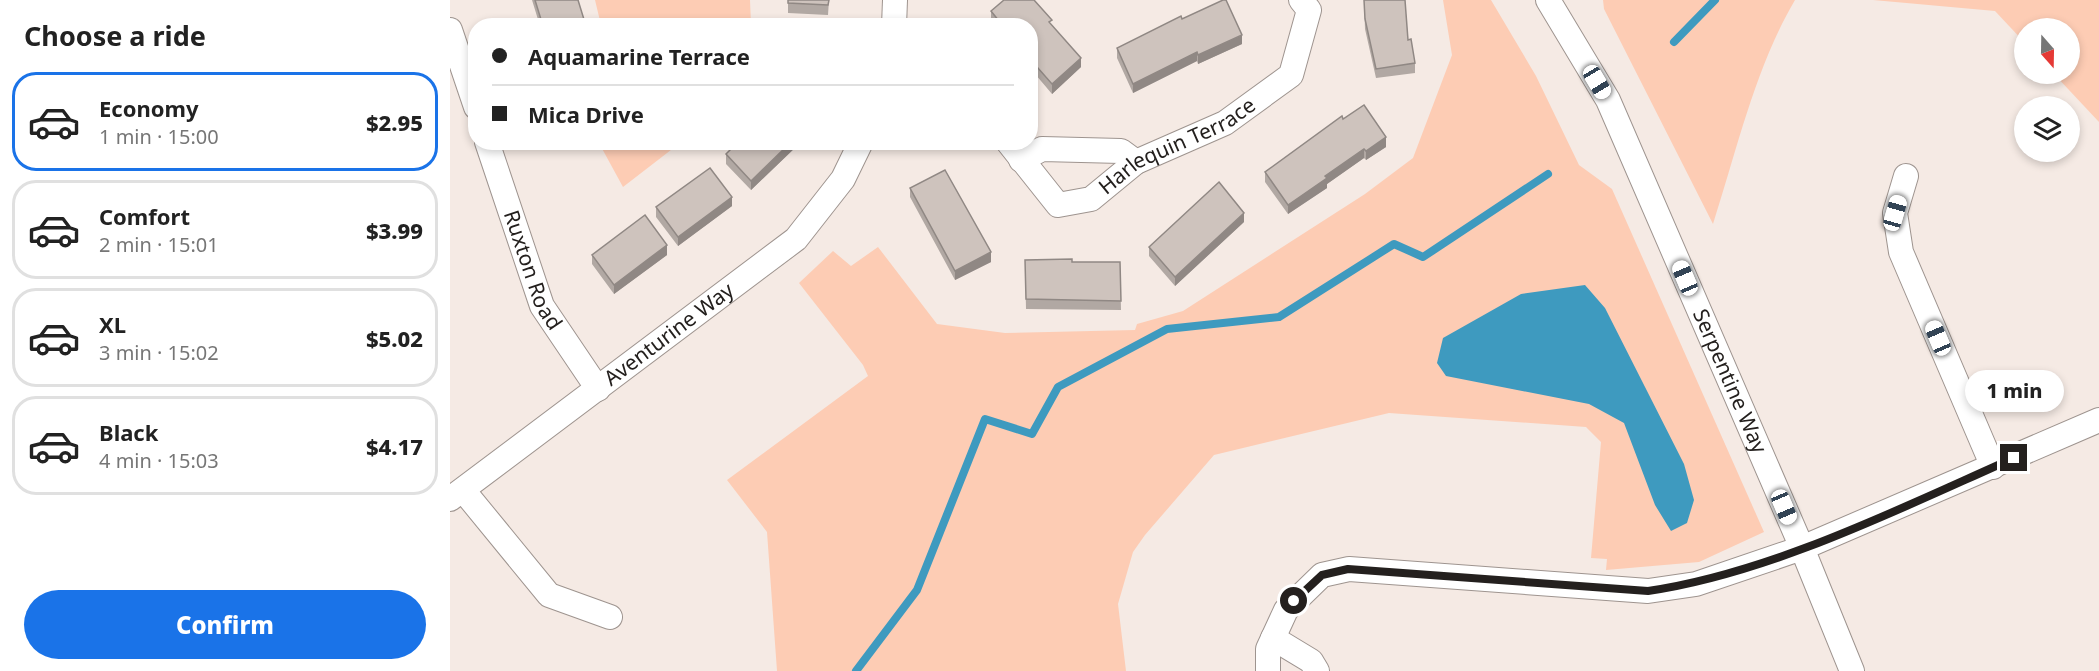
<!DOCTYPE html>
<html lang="en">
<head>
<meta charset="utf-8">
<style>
  :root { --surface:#fff; --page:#f6f6f6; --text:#222; --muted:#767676; --line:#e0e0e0; --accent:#1a73e8 }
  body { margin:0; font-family:"Noto Sans",sans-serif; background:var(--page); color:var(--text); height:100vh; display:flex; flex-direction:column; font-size:22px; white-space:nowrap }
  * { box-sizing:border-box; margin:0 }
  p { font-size:20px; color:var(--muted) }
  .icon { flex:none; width:33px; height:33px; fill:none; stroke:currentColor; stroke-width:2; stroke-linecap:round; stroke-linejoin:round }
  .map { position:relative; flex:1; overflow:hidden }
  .side { display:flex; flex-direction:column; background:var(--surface); width:450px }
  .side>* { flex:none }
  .top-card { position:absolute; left:18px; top:18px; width:570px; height:132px; border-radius:24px; box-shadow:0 3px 9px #0003; display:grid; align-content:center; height:132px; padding:0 24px; background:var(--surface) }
  .needle { width:39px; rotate:160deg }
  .buttons { position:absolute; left:1564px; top:18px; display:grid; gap:12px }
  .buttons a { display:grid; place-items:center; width:66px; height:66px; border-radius:50%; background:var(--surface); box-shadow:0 3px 9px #0003; font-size:30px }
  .end { position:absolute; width:27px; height:27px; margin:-14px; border:8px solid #24201e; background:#fff; box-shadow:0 0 0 3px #fff }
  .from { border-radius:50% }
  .bubble { position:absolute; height:42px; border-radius:21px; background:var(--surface); box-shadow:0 3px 9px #0003; font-size:20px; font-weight:800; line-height:42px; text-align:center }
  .car { position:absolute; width:18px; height:36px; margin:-18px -9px; border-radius:8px; box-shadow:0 0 4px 2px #0007; background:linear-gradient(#fff 24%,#345 0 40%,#fff 0 76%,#345 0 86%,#fff 0) }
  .top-card b { display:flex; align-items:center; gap:21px; height:57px; font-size:22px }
  .top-card b+b { border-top:2px solid var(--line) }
  .top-card i { width:15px; height:15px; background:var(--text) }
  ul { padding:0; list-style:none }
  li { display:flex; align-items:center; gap:18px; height:99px; margin:0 12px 9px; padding:0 12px; border:3px solid var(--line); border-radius:24px }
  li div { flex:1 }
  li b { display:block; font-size:22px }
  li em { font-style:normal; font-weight:800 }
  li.selected { border-color:var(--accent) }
  li>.icon { width:54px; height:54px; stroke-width:1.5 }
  h2 { padding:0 24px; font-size:27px; line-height:72px }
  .primary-button { display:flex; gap:12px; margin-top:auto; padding:12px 24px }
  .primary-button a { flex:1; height:69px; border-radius:36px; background:var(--accent); color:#fff; font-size:24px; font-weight:800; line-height:69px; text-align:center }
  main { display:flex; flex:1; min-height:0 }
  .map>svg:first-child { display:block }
  .green { fill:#fdccb4 }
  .water { fill:#3e9abf }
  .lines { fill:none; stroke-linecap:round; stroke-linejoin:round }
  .stream { stroke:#3e9abf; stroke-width:8 }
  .minor-casing { stroke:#9e948f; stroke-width:26 }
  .minor { stroke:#fff; stroke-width:24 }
  .wall { fill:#b1a8a3 }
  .shaded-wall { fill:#908884 }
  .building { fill:#cec3bd; stroke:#908884; stroke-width:1.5 }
  .route { stroke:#24201e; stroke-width:8 }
  .labels { text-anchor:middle; stroke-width:5; stroke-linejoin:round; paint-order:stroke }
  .street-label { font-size:21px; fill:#24201e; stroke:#fdf9f6 }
</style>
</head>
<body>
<main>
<section class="side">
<h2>Choose a ride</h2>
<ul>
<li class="selected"><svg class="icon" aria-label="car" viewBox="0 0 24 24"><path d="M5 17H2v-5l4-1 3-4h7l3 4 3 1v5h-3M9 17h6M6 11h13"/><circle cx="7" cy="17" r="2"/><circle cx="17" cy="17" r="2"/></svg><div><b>Economy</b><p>1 min · 15:00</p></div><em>$2.95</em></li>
<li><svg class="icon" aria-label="car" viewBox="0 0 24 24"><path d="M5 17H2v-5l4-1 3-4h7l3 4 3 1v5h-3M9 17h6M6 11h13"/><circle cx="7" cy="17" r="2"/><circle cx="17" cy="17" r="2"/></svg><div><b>Comfort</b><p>2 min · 15:01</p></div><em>$3.99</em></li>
<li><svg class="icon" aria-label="car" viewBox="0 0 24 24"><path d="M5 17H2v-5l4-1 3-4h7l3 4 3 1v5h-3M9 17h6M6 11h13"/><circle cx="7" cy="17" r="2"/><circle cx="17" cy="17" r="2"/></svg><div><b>XL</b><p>3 min · 15:02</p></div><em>$5.02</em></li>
<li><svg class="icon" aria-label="car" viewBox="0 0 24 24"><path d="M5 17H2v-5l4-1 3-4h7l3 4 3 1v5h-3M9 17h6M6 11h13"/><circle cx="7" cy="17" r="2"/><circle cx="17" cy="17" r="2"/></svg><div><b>Black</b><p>4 min · 15:03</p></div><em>$4.17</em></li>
</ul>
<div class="primary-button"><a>Confirm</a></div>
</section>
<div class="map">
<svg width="1649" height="671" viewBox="0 0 1649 671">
  <rect width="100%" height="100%" fill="#f5eae4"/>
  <path class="green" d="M145 0H300L301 25H151Z
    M993 0H1041L1086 76 1129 165 1162 189 1314 532 1249 562 1156 570 1157 559 1141 558 1151 442 1136 427 939 413 764 455 695 535 683 552 668 604 676 671H327L317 532 277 480 418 376 413 365 349 283 383 251 401 266 428 247 487 324 555 333 685 330 687 324 733 311 915 194 963 158 1002 55Z
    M1153 0H1345C1305 68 1287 150 1263 224L1154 9Z
    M1423 0H1649V122L1604 74H1620V28H1575V43L1545 11Z
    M149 143H230L173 187Z"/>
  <path class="water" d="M1135 285 1155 308 1234 464 1244 500 1237 523 1221 531 1205 505 1174 423 1139 404 996 376 987 363 993 338 1071 294Z"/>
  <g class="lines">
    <path class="stream" d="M1224 42 1265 0
      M406 671 467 590 535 419 582 434 608 387 717 329 829 317 944 244 973 257 1098 174"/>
    <g class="minor-casing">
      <g id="minor">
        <path id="s1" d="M1098 0 1158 100 1352 548 1402 671"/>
        <path d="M444 26 445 0"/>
        <path d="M0 30 26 107"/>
        <path id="s2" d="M37 142 92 306 148 389"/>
        <path id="s3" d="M558 142 608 205 641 199 686 162 775 123 841 75 859 10 851 0"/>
        <path d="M571 160 592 149 671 151 686 162"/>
        <path d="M1456 176 1445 213 1451 252 1543 467"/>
        <path d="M13 490 99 595 160 617"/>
        <path id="s4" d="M0 499 346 239 393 179 411 142"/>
        <path d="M823 638 861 661 867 671"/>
        <path d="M818 671V649L836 610 872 575 899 569 1198 591 1246 584 1352 548 1649 420"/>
      </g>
    </g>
    <use href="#minor" class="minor"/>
  </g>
  <path class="wall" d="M82 0H128L136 26H90Z
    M338 0H379L378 15 338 13Z
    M914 0H955L958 40 965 63V73L926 78 915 29Z
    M541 11 602 25 631 67 602 94 580 68V26H545L541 21Z
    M732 19 792 44 748 64 747 61 683 93 667 58V48Z
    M893 119 936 147 916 160 914 158 877 184V188L838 214 815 182V172Z
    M349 142V144L301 190 276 164V154Z
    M460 188 541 262 505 280 460 197Z
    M282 206 228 246 206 217V207Z
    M794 222 725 286 699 256V247Z
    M142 255H217L164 294 142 264Z
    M575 260 622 262H670L671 310 576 309Z"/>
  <path class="shaded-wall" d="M792 35V44L748 64V55Z
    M747 52V61L683 93V84Z
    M631 58V67L602 94V84Z
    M936 137V147L916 160V151Z
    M128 142H150L128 150Z
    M341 142H349V144L301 190V181Z
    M914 149V158L877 184V188L838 214V205L875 176Z
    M282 197V206L228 246V237Z
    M794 213V222L725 286V277Z
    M217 245V255L164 294V285Z
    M541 252V262L505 280V271Z"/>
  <path class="building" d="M85 0H128L136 26H93Z
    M338 0H379L378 5 338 3Z
    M554 0H584L602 20 599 22 631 58 602 84 580 59V26H553L541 11Z
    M773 0H776L792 35 748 55 747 52 683 84 667 48 731 16 732 19Z
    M914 0H955L958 40 961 39 965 63 926 69 915 19Z
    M340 24 360 26H340Z
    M914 105 936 137 916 151 914 149 875 176 877 178 838 205 815 172 892 116 893 119Z
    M288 142H341L301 181 276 154Z
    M260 168 282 197 228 237 206 207Z
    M495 170 541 252 505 271 460 188Z
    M769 182 794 213 725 277 699 247Z
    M195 215 217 245 164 285 142 255Z
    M622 259V262H670L671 301 576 299 575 260Z"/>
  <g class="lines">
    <path class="route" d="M844 601 872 575 898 569 1198 591C1321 573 1451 508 1564 458"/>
  </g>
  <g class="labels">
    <g class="street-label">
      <text dy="7" stroke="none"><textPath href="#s3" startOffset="216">Harlequin Terrace</textPath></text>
      <text dy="7" stroke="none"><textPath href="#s2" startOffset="136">Ruxton Road</textPath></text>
      <text dy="7" stroke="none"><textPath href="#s4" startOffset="274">Aventurine Way</textPath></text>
      <text dy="7" stroke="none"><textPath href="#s1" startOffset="423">Serpentine Way</textPath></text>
    </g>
  </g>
</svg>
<div class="buttons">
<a><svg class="needle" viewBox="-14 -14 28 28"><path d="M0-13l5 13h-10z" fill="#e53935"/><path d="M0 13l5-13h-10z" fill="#767676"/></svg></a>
<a><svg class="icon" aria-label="layers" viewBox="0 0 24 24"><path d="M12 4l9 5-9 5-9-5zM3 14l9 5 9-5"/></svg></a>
</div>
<i class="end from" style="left:844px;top:601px"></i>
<i class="end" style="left:1564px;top:458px"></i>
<div class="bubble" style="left:1515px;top:370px;width:99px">1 min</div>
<i class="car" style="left:1147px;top:82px;rotate:149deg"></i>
<i class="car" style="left:1445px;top:213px;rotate:16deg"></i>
<i class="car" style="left:1235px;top:278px;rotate:337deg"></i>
<i class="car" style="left:1488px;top:338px;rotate:337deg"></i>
<i class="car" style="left:1334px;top:507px;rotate:157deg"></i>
<div class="top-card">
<b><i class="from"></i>Aquamarine Terrace</b>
<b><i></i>Mica Drive</b>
</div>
</div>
</main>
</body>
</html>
